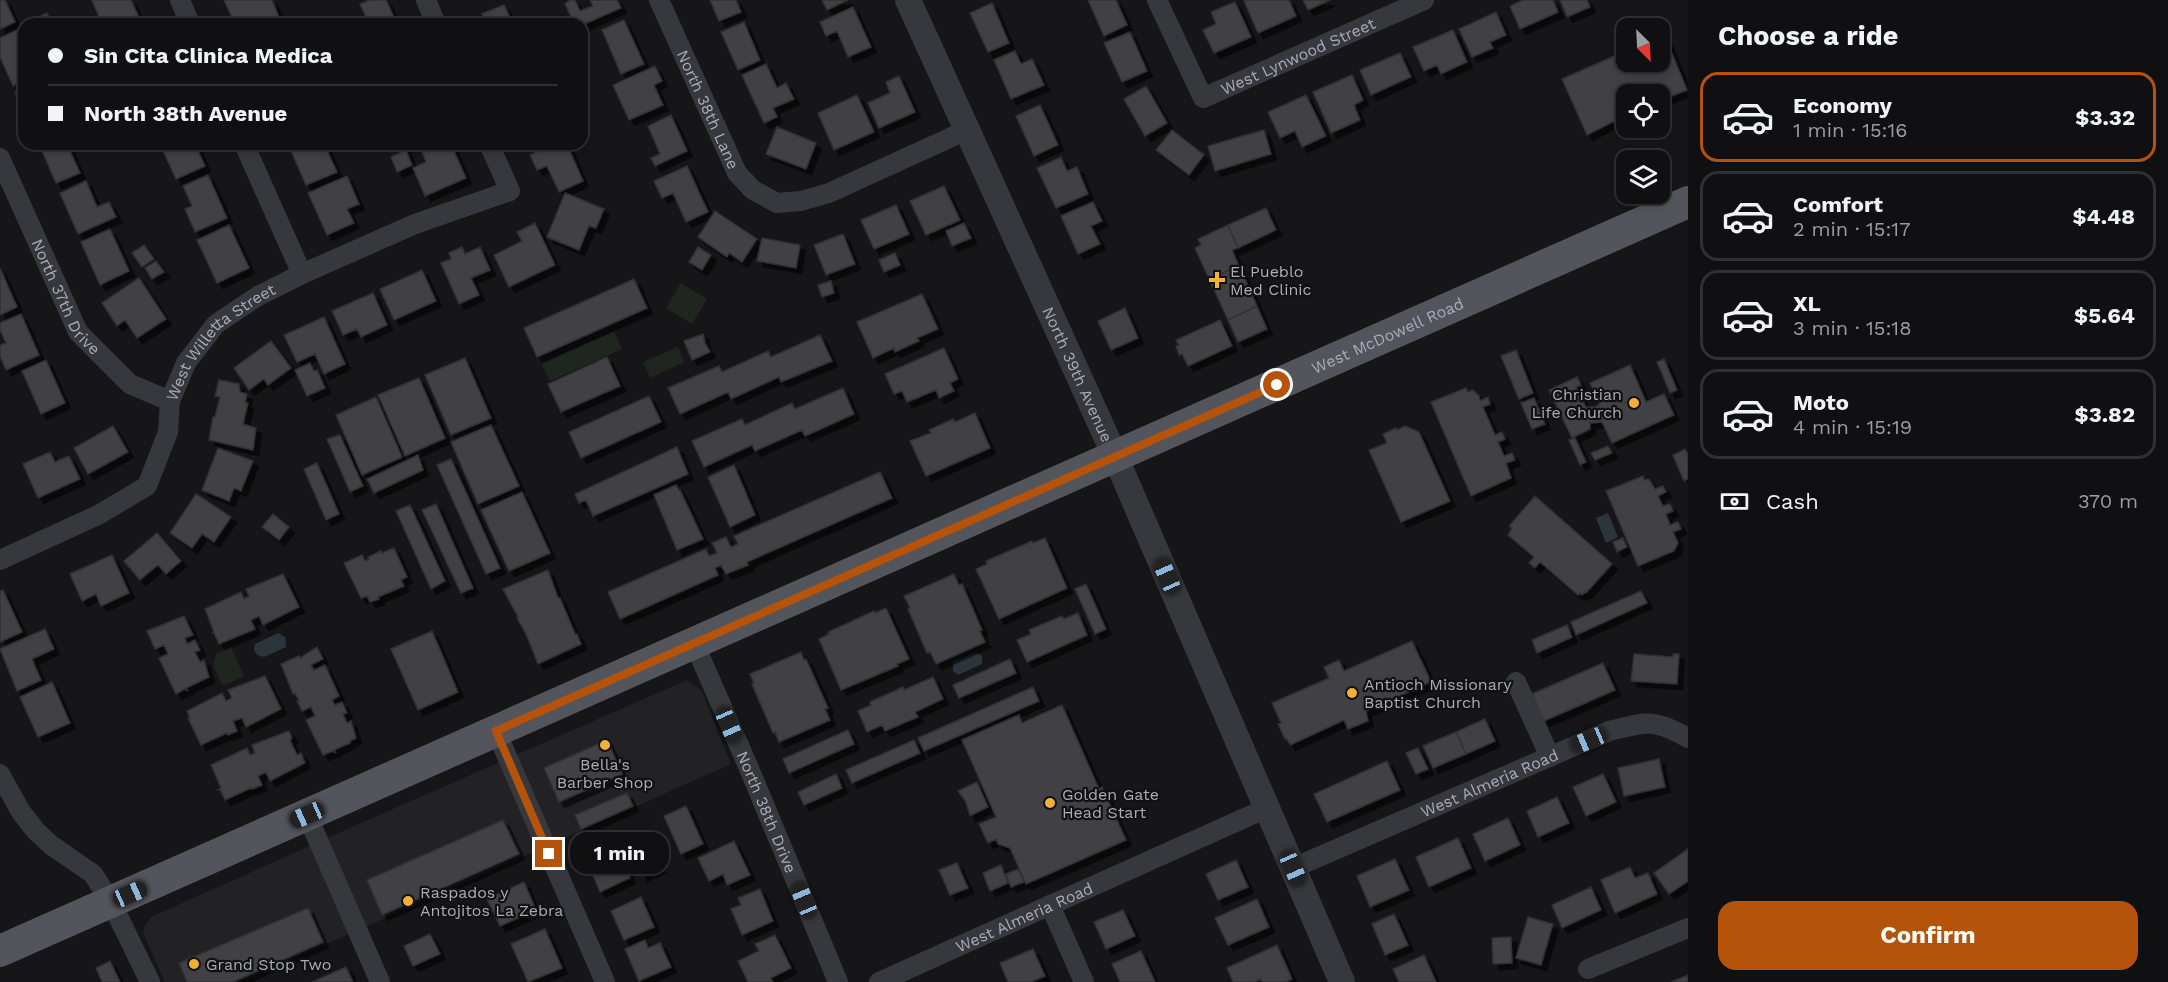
<!DOCTYPE html>
<html lang="en">
<head>
<meta charset="utf-8">
<style>
  :root { --surface:#101012; --page:#1e1e20; --text:#f1f3f6; --muted:#9c9d9f; --line:#303032; --accent:#b45309 }
  body { margin:0; font-family:"Work Sans",sans-serif; background:var(--page); color:var(--text); height:100vh; display:flex; flex-direction:column; font-size:22px; white-space:nowrap }
  * { box-sizing:border-box; margin:0 }
  p { font-size:20px; color:var(--muted) }
  .icon { flex:none; width:33px; height:33px; fill:none; stroke:currentColor; stroke-width:2; stroke-linecap:round; stroke-linejoin:round }
  .map { position:relative; flex:1; overflow:hidden }
  .sheet { display:flex; flex-direction:column; background:var(--surface); width:480px }
  .sheet>* { flex:none }
  .hud { position:absolute; left:18px; top:18px; width:570px; height:132px; border-radius:18px; box-shadow:0 3px 9px #0003,0 0 0 2px var(--line); display:grid; align-content:center; height:132px; padding:0 30px; background:var(--surface) }
  .needle { width:39px; rotate:156deg }
  .buttons { position:absolute; left:1616px; top:18px; display:grid; gap:12px }
  .buttons a { display:grid; place-items:center; width:54px; height:54px; border-radius:12px; background:var(--surface); box-shadow:0 3px 9px #0003,0 0 0 2px var(--line); font-size:30px }
  .end { position:absolute; width:27px; height:27px; margin:-14px; border:8px solid #b45309; background:#fff; box-shadow:0 0 0 3px #fff }
  .from { border-radius:50% }
  .bubble { position:absolute; height:42px; border-radius:18px; background:var(--surface); box-shadow:0 3px 9px #0003,0 0 0 2px var(--line); font-size:20px; font-weight:700; line-height:42px; text-align:center }
  .car { position:absolute; width:18px; height:36px; margin:-18px -9px; border-radius:8px; box-shadow:0 0 4px 2px #0007; background:linear-gradient(#222 24%,#8ab4d8 0 40%,#222 0 76%,#8ab4d8 0 86%,#222 0) }
  .hud b { display:flex; align-items:center; gap:21px; height:57px; font-size:22px }
  .hud b+b { border-top:2px solid var(--line) }
  .hud i { width:15px; height:15px; background:var(--text) }
  ul { padding:0; list-style:none }
  li { display:flex; align-items:center; gap:18px; height:90px; margin:0 12px 9px; padding:0 18px; border:3px solid var(--line); border-radius:18px }
  li div { flex:1 }
  li b { display:block; font-size:22px }
  li em { font-style:normal; font-weight:700 }
  li.selected { border-color:var(--accent) }
  li>.icon { width:54px; height:54px; stroke-width:1.5 }
  h2 { padding:0 30px; font-size:27px; line-height:72px }
  .pay { display:flex; align-items:center; gap:15px; height:66px; padding:0 30px; font-size:22px }
  .pay p { margin-inline-start:auto }
  .cta { display:flex; gap:12px; margin-top:auto; padding:12px 30px }
  .cta a { flex:1; height:69px; border-radius:18px; background:var(--accent); color:#fff; font-size:24px; font-weight:700; line-height:69px; text-align:center }
  main { display:flex; flex:1; min-height:0 }
  .map>svg:first-child { display:block }
  .built { fill:#222225 }
  .green { fill:#1e261f }
  .water { fill:#2c353c }
  .building { fill:#404145; stroke:#303034; stroke-width:1.5; filter:url(#shadow) }
  .lines { fill:none; stroke-linecap:round; stroke-linejoin:round }
  .minor { stroke:#37383d; stroke-width:20 }
  .tertiary { stroke:#37383d; stroke-width:26 }
  .primary { stroke:#53555c; stroke-width:32 }
  .route { stroke:#b45309; stroke-width:8 }
  .poi-dot { fill:#f2b134; stroke:#111113; stroke-width:2 }
  .labels { text-anchor:middle; stroke-width:4.5; stroke-linejoin:round; paint-order:stroke }
  .street-label { font-size:16px; fill:#a8adb8; stroke:#111113 }
  .poi-label { font-size:16px; fill:#a8adb8; stroke:#111113; text-anchor:start }
</style>
</head>
<body>
<main>
<div class="map">
<svg width="1688" height="982" viewBox="0 0 1688 982">
  <defs>
    <filter id="shadow"><feDropShadow dx="5.5" dy="5.5" stdDeviation="0" flood-color="#0009"/></filter>
  </defs>
  <rect width="100%" height="100%" fill="#161618"/>
  <path class="built" d="M687 680 699 688 703 694 731 764 241 982H165L143 933 144 927 151 917 345 830Z"/>
  <path class="green" d="M681 283 707 299 692 324 666 308Z
    M614 331 622 349 550 381 541 363Z
    M678 347 684 362 650 378 643 362Z
    M231 647 244 676 225 685 222 684 213 666 216 654Z"/>
  <path class="water" d="M1608 513 1618 537 1606 543 1596 518Z
    M278 633 285 637 286 647 264 657 257 655 254 650 255 644Z
    M976 652 982 656V664L958 675 953 671V662Z"/>
  <path class="building" d="M0 0H5L15 22 0 29Z
    M92 0H131L141 22 137 24H102Z
    M224 0H272L280 20 272 24H235Z
    M370 0H386L397 24H369L360 4Z
    M571 0H575L580 11 593 6 590 0H617L621 8 582 25 574 24 565 3Z
    M710 0H736L741 12 719 21Z
    M822 0H848L827 10Z
    M1088 0H1116L1127 25 1104 36Z
    M1247 0H1289L1296 16 1258 33 1244 1Z
    M1303 0H1330L1308 10Z
    M1523 0H1553L1558 12 1520 29 1510 6Z
    M1560 0H1587L1590 7 1567 17Z
    M1235 2 1251 37 1214 53 1203 30 1216 24 1211 12Z
    M992 3 1009 43 988 52 970 13Z
    M504 5 513 24H487L482 14Z
    M853 7 871 47 848 57 837 31 826 36 820 22Z
    M1496 12 1506 35 1490 42 1493 48 1472 57 1459 29Z
    M47 13 52 24H28L27 22Z
    M624 20 644 64 621 74 602 30Z
    M744 22 760 60 738 70 721 32Z
    M19 29 24 40V81L13 86 0 57V38Z
    M1453 30 1467 62 1441 74 1437 65 1424 71 1413 47Z
    M1130 32 1147 71 1122 82 1104 43Z
    M1664 34 1687 90 1659 101V94H1626V120L1623 121 1622 117 1587 135 1562 79 1626 51V62H1659V36Z
    M1015 51 1021 64 1032 59 1044 85 1011 99 994 60Z
    M1400 53 1411 77 1371 95 1360 70Z
    M766 64 777 88 786 83 794 99 773 108 777 117 764 123 742 75Z
    M655 66 662 81 654 85 663 105 629 120 613 85Z
    M1352 75 1363 100 1354 105 1360 120 1331 133 1313 92Z
    M899 76 915 112 879 128 868 103 890 93 886 82Z
    M1146 86 1167 123 1145 136 1124 99Z
    M24 88V111L15 92Z
    M857 95 874 132 834 150 818 113Z
    M1306 95 1326 136 1302 147 1295 131 1280 138 1268 112Z
    M1040 105 1058 145 1034 156 1016 116Z
    M671 115 687 151 655 166 651 158 660 154 648 126Z
    M777 127 816 143 806 169 766 154Z
    M1172 130 1204 155 1189 175 1156 150Z
    M1264 130 1271 154 1215 171 1208 146Z
    M39 144H67L80 173 56 183Z
    M160 144H195L205 166 176 179Z
    M288 144H324L337 172 306 185Z
    M395 144H413L398 151Z
    M433 144H451L466 178 425 196 413 168 426 162 421 149Z
    M555 144H567L583 181 559 192 547 166 537 170 530 155Z
    M406 150 412 165 397 172 391 157Z
    M1061 157 1067 171 1077 167 1088 194 1056 208 1037 168Z
    M687 166 708 212 686 222 673 193 662 198 654 181Z
    M208 175 227 218 195 232 185 209 192 206 183 186Z
    M347 176 359 204 347 209 354 223 327 235 308 193Z
    M86 181 97 207 109 202 116 217 78 234 60 193Z
    M944 186 960 220 926 235 910 201Z
    M565 193 604 209 596 228 589 226 579 250 547 237Z
    M1093 202 1102 221 1091 226 1100 244 1078 254 1061 216Z
    M896 205 909 234 874 249 861 220Z
    M1266 208 1276 230 1238 248 1228 225Z
    M715 211 757 239 742 262 729 253 727 257 698 237Z
    M535 223 555 265 509 287 494 255 522 241 517 232Z
    M964 223 971 238 952 246 946 231Z
    M229 225 249 268 217 283 197 240Z
    M1228 225 1238 248 1232 250 1239 266 1209 279 1195 248 1201 245 1198 239Z
    M110 229 129 271 100 285 81 242Z
    M843 234 855 264 826 275 814 245Z
    M762 238 800 245 796 268 757 261Z
    M144 245 154 259 142 267 132 253Z
    M462 247 465 254 480 247 490 270 471 278 479 295 459 304 441 263 451 259 449 253Z
    M698 247 711 255 702 270 689 262Z
    M895 253 900 265 884 272 879 260Z
    M156 261 164 272 152 279 145 268Z
    M1239 266 1257 306 1228 320 1209 279Z
    M0 268 17 307 0 315Z
    M422 270 436 301 394 320 380 289Z
    M139 278 166 319 137 338 125 320 117 326 102 303Z
    M634 279 647 308 537 357 524 328Z
    M831 281 834 293 822 297 818 285Z
    M373 293 387 325 361 337 357 329 343 335 332 311Z
    M922 294 938 329 917 338 919 341 895 352 894 348 873 358 857 322Z
    M1257 306 1267 329 1238 342 1228 320Z
    M1125 308 1138 338 1111 350 1098 321Z
    M21 314 39 355 6 370 0 356V345L6 343 0 330V323Z
    M324 317 345 364 324 374 315 354 297 362 284 335Z
    M1220 320 1232 346 1188 366 1182 354 1179 355 1176 346 1179 345 1176 340Z
    M703 334 705 343 710 352 692 360 684 341Z
    M820 335 832 361 781 382 779 377 731 399 728 392 680 414 668 388 719 366 722 372 768 351 771 357Z
    M271 341 291 368 268 385 264 379 249 390 234 368Z
    M944 348 958 379 950 383 954 391 939 398 936 390 907 402 902 391 894 394 885 374Z
    M1516 350 1533 393 1519 399 1501 356Z
    M607 357 620 386 561 412 548 384Z
    M465 358 491 418 451 435 425 375Z
    M1664 359 1677 390 1670 393 1657 362Z
    M46 360 65 403 41 414 22 371Z
    M310 363 314 371 317 370 325 388 307 396 295 370Z
    M1630 365 1646 402 1664 394 1674 415 1612 443 1602 422 1590 423V429L1572 438 1549 390 1577 377 1581 385 1576 387 1586 407H1595L1600 404 1590 383Z
    M419 378 445 438 405 456 378 395Z
    M219 380 239 384 240 392 247 394 245 403H248L243 424 256 428 253 450 209 440 213 417H215L220 397 215 396Z
    M843 388 854 414 805 436 802 430 755 451 752 445 704 467 692 441 742 419 745 425 792 403 795 409Z
    M1466 388 1468 392 1473 390 1479 396 1480 401 1488 397 1490 404 1483 407 1495 435 1502 432 1505 439 1498 442 1504 456 1512 453 1515 460 1506 463 1511 478 1471 496 1431 402Z
    M649 396 661 422 581 458 569 432Z
    M376 397 402 457 362 475 336 415Z
    M1534 398 1545 424 1532 429 1521 403Z
    M975 413 990 448 926 476 910 441 931 433 929 430 953 419 955 422Z
    M491 425 519 486 478 504 451 442Z
    M113 426 128 452 88 474 74 448Z
    M1405 426 1419 432 1450 501 1401 522 1369 450 1387 443 1383 434 1396 428 1397 430Z
    M340 435 363 486 350 492 327 439Z
    M1575 438 1586 462 1580 465 1569 440Z
    M1608 446 1612 453 1595 460 1591 453Z
    M677 447 688 474 593 516 586 500 579 503 575 494Z
    M218 448 253 461 241 491 234 488 229 501 202 490Z
    M1685 449 1688 455V479L1684 481 1673 455Z
    M50 452 55 462 69 456 80 479 38 498 23 464Z
    M418 455 423 470 374 493 367 479Z
    M451 459 500 568 486 574 437 465Z
    M317 463 339 514 326 520 304 469Z
    M734 465 755 515 730 527 708 477Z
    M880 472 892 498 747 562 748 565 726 574 721 565 715 568 718 575 620 619 608 592 706 549 709 556 717 553 712 543 726 537 731 547 738 544 734 536Z
    M1643 476 1644 480 1649 479 1655 489 1663 486 1666 492 1658 496 1663 506 1670 504 1673 511 1666 514 1670 525 1678 522 1681 529 1673 532 1678 543 1674 551 1638 566 1606 491Z
    M676 485 679 490H680L703 539 677 550 654 495Z
    M522 492 550 553 509 571 481 510Z
    M196 494 231 517 214 542 202 534 192 548 170 533Z
    M1535 496 1612 564 1586 593 1585 592 1582 595 1580 593 1578 595 1540 562 1535 568 1529 563 1534 557 1508 535 1512 528 1509 526Z
    M436 504 473 588 461 593 422 510Z
    M410 505 445 581 431 589 396 511Z
    M273 514 289 527 279 540 262 527Z
    M157 533 181 561 166 574 158 565 140 580 124 561Z
    M1045 538 1067 588 999 619 976 569 987 564 986 561 1032 541 1033 543Z
    M1623 538 1627 547 1617 552 1613 542Z
    M394 548 407 577 401 580 404 586 378 597 379 599 370 602 367 596 361 598 344 563 362 555 365 561 369 559 368 557 381 551 382 553Z
    M112 555 129 593 101 606 96 594 82 601 70 574Z
    M548 570 558 598H560L575 634H577L581 644 538 664 526 634 517 618 518 617 503 589Z
    M283 574 299 607 263 625 259 616 251 620 255 629 219 644 214 633H212L214 632 205 609 241 592 244 599 249 596 246 589Z
    M954 574 959 585 962 584 982 630 980 631 985 642 936 664 930 652 927 653 908 609 910 608 904 596Z
    M1086 584 1106 629 1095 634 1075 589Z
    M3 590 22 632 0 642V591Z
    M1641 591 1647 603 1576 635 1571 622Z
    M886 608 909 659 897 664 898 666 841 690 819 639 829 634 828 632 874 611 875 613Z
    M1078 613 1087 635 1027 662 1017 640 1031 634 1029 630 1062 616 1064 619Z
    M184 616 193 635 185 638 187 644 195 640 200 650 195 652 200 662 204 660 209 677 186 688 188 691 185 689 176 694 159 658 168 654 164 645 155 649 147 631Z
    M1567 625 1572 637 1537 653 1532 640Z
    M45 629 54 649 32 659 41 680 17 691 0 649Z
    M432 631 458 692 418 710 391 649Z
    M1412 641 1431 682 1366 711 1368 721 1348 729 1344 720 1290 745 1287 739H1285L1278 724 1281 723 1272 703 1329 678 1324 667 1339 660 1344 671Z
    M317 647 323 659 311 665 314 670 325 665 339 696 332 700 335 705 342 702 347 713 343 714 347 723 351 721 356 738 350 741V743L334 750 336 753 333 751 323 755 306 720 315 716 311 707 302 711 297 701H299L295 693 293 694 281 664 299 656 300 658Z
    M801 652 804 660 806 659 828 708 825 709 830 720 779 742 775 732 773 733 752 684 754 683 750 674Z
    M1634 654 1673 657V654H1679L1677 684 1631 681Z
    M1010 659 1016 673 959 698 953 685Z
    M1603 663 1615 690 1544 721 1532 694Z
    M265 676 281 709 246 727 242 718 233 721 237 731 228 735 227 733 201 745 188 718H190L187 711 222 693 226 701 232 698 228 690Z
    M933 677 943 699 915 712 918 717 885 731 882 725 867 732 858 711 871 705 870 702 903 687 904 690Z
    M52 682 70 723 38 737 20 697Z
    M1033 687 1039 701 924 751 918 738Z
    M1062 705 1099 789 1102 787 1126 840 1026 884 1010 848 998 844 996 839 988 843 979 824 996 817 962 740 1019 715 1022 723Z
    M1485 719 1495 741 1466 754 1456 732Z
    M848 730 854 744 789 773 783 759Z
    M289 731 292 738 290 740 297 755 301 753 305 763 270 781 266 772 258 776 262 785 252 789 251 788 225 800 220 790H218L221 788 211 765 247 748 250 755 255 753 252 745Z
    M1456 732 1466 754 1433 768 1423 746Z
    M607 740 622 774 559 802 544 768Z
    M914 740 920 753 852 783 846 770Z
    M1418 748 1428 769 1416 774 1406 753Z
    M1659 759 1665 787 1624 796 1618 768Z
    M1387 761 1400 790 1327 822 1314 794Z
    M836 774 842 788 804 805 798 792Z
    M1603 774 1616 802 1586 816 1573 787Z
    M977 782 988 807 970 816 966 802 958 791Z
    M627 793 633 806 581 829 575 815Z
    M1557 797 1569 823 1538 837 1527 811Z
    M686 806 703 844 681 854 664 816Z
    M1508 818 1520 845 1485 861 1473 834Z
    M503 820 519 854 382 915 367 880Z
    M1458 838 1471 868 1429 887 1416 857Z
    M648 840 660 867 642 876 630 848Z
    M734 841 750 875 727 885 723 874 709 881 698 858Z
    M1688 849V881L1669 894 1654 873Z
    M618 851 630 878 600 892 588 864Z
    M1395 859 1409 890 1370 907 1357 876Z
    M1236 860 1248 887 1218 900 1206 874Z
    M957 863 968 888 950 895 939 870Z
    M1001 865 1008 883 990 891 983 873Z
    M1630 867 1635 878 1648 873 1657 894 1615 913 1601 880Z
    M1018 869 1024 882 1011 887 1006 874Z
    M524 882 536 910 500 926 487 899Z
    M1591 887 1601 910 1562 928 1552 905Z
    M760 889 773 921 742 935 731 909 741 905 738 898Z
    M641 897 654 927 624 940 611 911Z
    M1257 899 1269 927 1228 945 1215 918Z
    M308 908 323 942 233 982H187L179 963Z
    M1123 910 1135 936 1106 949 1094 922Z
    M1394 914 1408 945 1385 955 1372 924Z
    M1528 917 1553 924 1541 965 1516 958Z
    M545 929 562 968 528 982 511 944Z
    M430 934 440 954 413 966 404 946Z
    M775 935 791 968 771 978 773 982H748L738 961 759 951 755 944Z
    M1511 937 1512 963 1493 964 1492 938Z
    M645 940 648 948 660 943 671 967 639 981 625 949Z
    M1277 945 1292 979 1286 982H1262L1261 979 1254 982H1233L1227 968Z
    M1033 949 1045 976 1031 982H1008L1000 963Z
    M1141 951 1155 982H1120L1112 964Z
    M1424 955 1436 982H1399L1393 969Z
    M110 961 120 982H102L96 968Z
    M346 967 353 982H312Z
    M1688 975V982H1671Z"/>
  <g class="lines">
    <g class="minor">
      <path d="M180 0 190 24"/>
      <path d="M426 0 436 24"/>
      <path id="s1" d="M659 0 737 173 753 190 777 203 801 201 829 193 967 130"/>
      <path id="s2" d="M1157 0 1203 98 1424 0"/>
      <path d="M244 144 302 274"/>
      <path id="s3" d="M0 158 78 332 130 384 170 401"/>
      <path id="s4" d="M0 560 98 515 147 486 168 432 170 401 186 363 216 324 258 296 302 274 415 224 510 191 489 144"/>
      <path id="s5" d="M694 643 748 766 838 982"/>
      <path d="M1516 682 1550 757"/>
      <path d="M496 731 605 982"/>
      <path d="M0 774 21 812 36 831 51 845 93 874 111 902 150 982"/>
      <path d="M307 815 380 982"/>
      <path id="s6" d="M1293 868 1609 731C1646 722 1653 718 1688 738"/>
      <path d="M1050 905 1084 982"/>
      <path d="M1588 969 1688 928"/>
      <path id="s7" d="M879 982 1267 808"/>
    </g>
    <path class="tertiary" id="s8" d="M908 0 1115 456 1342 982"/>
    <path class="primary" id="s9" d="M0 951 1688 202"/>
  </g>
  <g class="lines">
    <path class="route" d="M549 854 496 731 1277 385"/>
  </g>
  <g class="poi-dot">
    <path d="M1214 271h6v6h6v6h-6v6h-6v-6h-6v-6h6z"/>
    <circle cx="1634" cy="403" r="6"/>
    <circle cx="1352" cy="693" r="6"/>
    <circle cx="605" cy="745" r="6"/>
    <circle cx="1050" cy="803" r="6"/>
    <circle cx="408" cy="901" r="6"/>
    <circle cx="194" cy="964" r="6"/>
  </g>
  <g class="labels">
    <g class="street-label">
      <text dy="6" stroke="none"><textPath href="#s2" startOffset="212">West Lynwood Street</textPath></text>
      <text dy="6" stroke="none"><textPath href="#s1" startOffset="120">North 38th Lane</textPath></text>
      <text dy="6" stroke="none"><textPath href="#s3" startOffset="154">North 37th Drive</textPath></text>
      <text dy="6" stroke="none"><textPath href="#s9" startOffset="1518">West McDowell Road</textPath></text>
      <text dy="6" stroke="none"><textPath href="#s4" startOffset="334">West Willetta Street</textPath></text>
      <text dy="6" stroke="none"><textPath href="#s8" startOffset="411">North 39th Avenue</textPath></text>
      <text dy="6" stroke="none"><textPath href="#s6" startOffset="214">West Almeria Road</textPath></text>
      <text dy="6" stroke="none"><textPath href="#s5" startOffset="184">North 38th Drive</textPath></text>
      <text dy="6" stroke="none"><textPath href="#s7" startOffset="159">West Almeria Road</textPath></text>
    </g>
    <g class="poi-label">
      <text x="1230" y="277">El Pueblo<tspan x="1230" dy="18">Med Clinic</tspan></text>
      <text x="1622" y="400" text-anchor="end">Christian<tspan x="1622" dy="18">Life Church</tspan></text>
      <text x="1364" y="690">Antioch Missionary<tspan x="1364" dy="18">Baptist Church</tspan></text>
      <text x="605" y="770" text-anchor="middle">Bella's<tspan x="605" dy="18">Barber Shop</tspan></text>
      <text x="1062" y="800">Golden Gate<tspan x="1062" dy="18">Head Start</tspan></text>
      <text x="420" y="898">Raspados y<tspan x="420" dy="18">Antojitos La Zebra</tspan></text>
      <text x="206" y="970">Grand Stop Two</text>
    </g>
  </g>
</svg>
<div class="buttons">
<a><svg class="needle" viewBox="-14 -14 28 28"><path d="M0-13l5 13h-10z" fill="#e53935"/><path d="M0 13l5-13h-10z" fill="#9c9d9f"/></svg></a>
<a><svg class="icon" aria-label="locate" viewBox="0 0 24 24"><circle cx="12" cy="12" r="6"/><path d="M12 2v4M12 18v4M2 12h4M18 12h4"/></svg></a>
<a><svg class="icon" aria-label="layers" viewBox="0 0 24 24"><path d="M12 4l9 5-9 5-9-5zM3 14l9 5 9-5"/></svg></a>
</div>
<i class="end from" style="left:1277px;top:385px"></i>
<i class="end" style="left:549px;top:854px"></i>
<div class="bubble" style="left:570px;top:832px;width:99px">1 min</div>
<i class="car" style="left:1167px;top:576px;rotate:336deg"></i>
<i class="car" style="left:729px;top:725px;rotate:156deg"></i>
<i class="car" style="left:1589px;top:740px;rotate:247deg"></i>
<i class="car" style="left:307px;top:815px;rotate:246deg"></i>
<i class="car" style="left:1293px;top:868px;rotate:156deg"></i>
<i class="car" style="left:130px;top:894px;rotate:66deg"></i>
<i class="car" style="left:804px;top:900px;rotate:337deg"></i>
<div class="hud">
<b><i class="from"></i>Sin Cita Clinica Medica</b>
<b><i></i>North 38th Avenue</b>
</div>
</div>
<section class="sheet">
<h2>Choose a ride</h2>
<ul>
<li class="selected"><svg class="icon" aria-label="car" viewBox="0 0 24 24"><path d="M5 17H2v-5l4-1 3-4h7l3 4 3 1v5h-3M9 17h6M6 11h13"/><circle cx="7" cy="17" r="2"/><circle cx="17" cy="17" r="2"/></svg><div><b>Economy</b><p>1 min · 15:16</p></div><em>$3.32</em></li>
<li><svg class="icon" aria-label="car" viewBox="0 0 24 24"><path d="M5 17H2v-5l4-1 3-4h7l3 4 3 1v5h-3M9 17h6M6 11h13"/><circle cx="7" cy="17" r="2"/><circle cx="17" cy="17" r="2"/></svg><div><b>Comfort</b><p>2 min · 15:17</p></div><em>$4.48</em></li>
<li><svg class="icon" aria-label="car" viewBox="0 0 24 24"><path d="M5 17H2v-5l4-1 3-4h7l3 4 3 1v5h-3M9 17h6M6 11h13"/><circle cx="7" cy="17" r="2"/><circle cx="17" cy="17" r="2"/></svg><div><b>XL</b><p>3 min · 15:18</p></div><em>$5.64</em></li>
<li><svg class="icon" aria-label="car" viewBox="0 0 24 24"><path d="M5 17H2v-5l4-1 3-4h7l3 4 3 1v5h-3M9 17h6M6 11h13"/><circle cx="7" cy="17" r="2"/><circle cx="17" cy="17" r="2"/></svg><div><b>Moto</b><p>4 min · 15:19</p></div><em>$3.82</em></li>
</ul>
<div class="pay"><svg class="icon" aria-label="cash" viewBox="0 0 24 24"><path d="M3 7h18v10H3z"/><circle cx="12" cy="12" r="2"/></svg>Cash<p>370 m</p></div>
<div class="cta"><a>Confirm</a></div>
</section>
</main>
</body>
</html>
